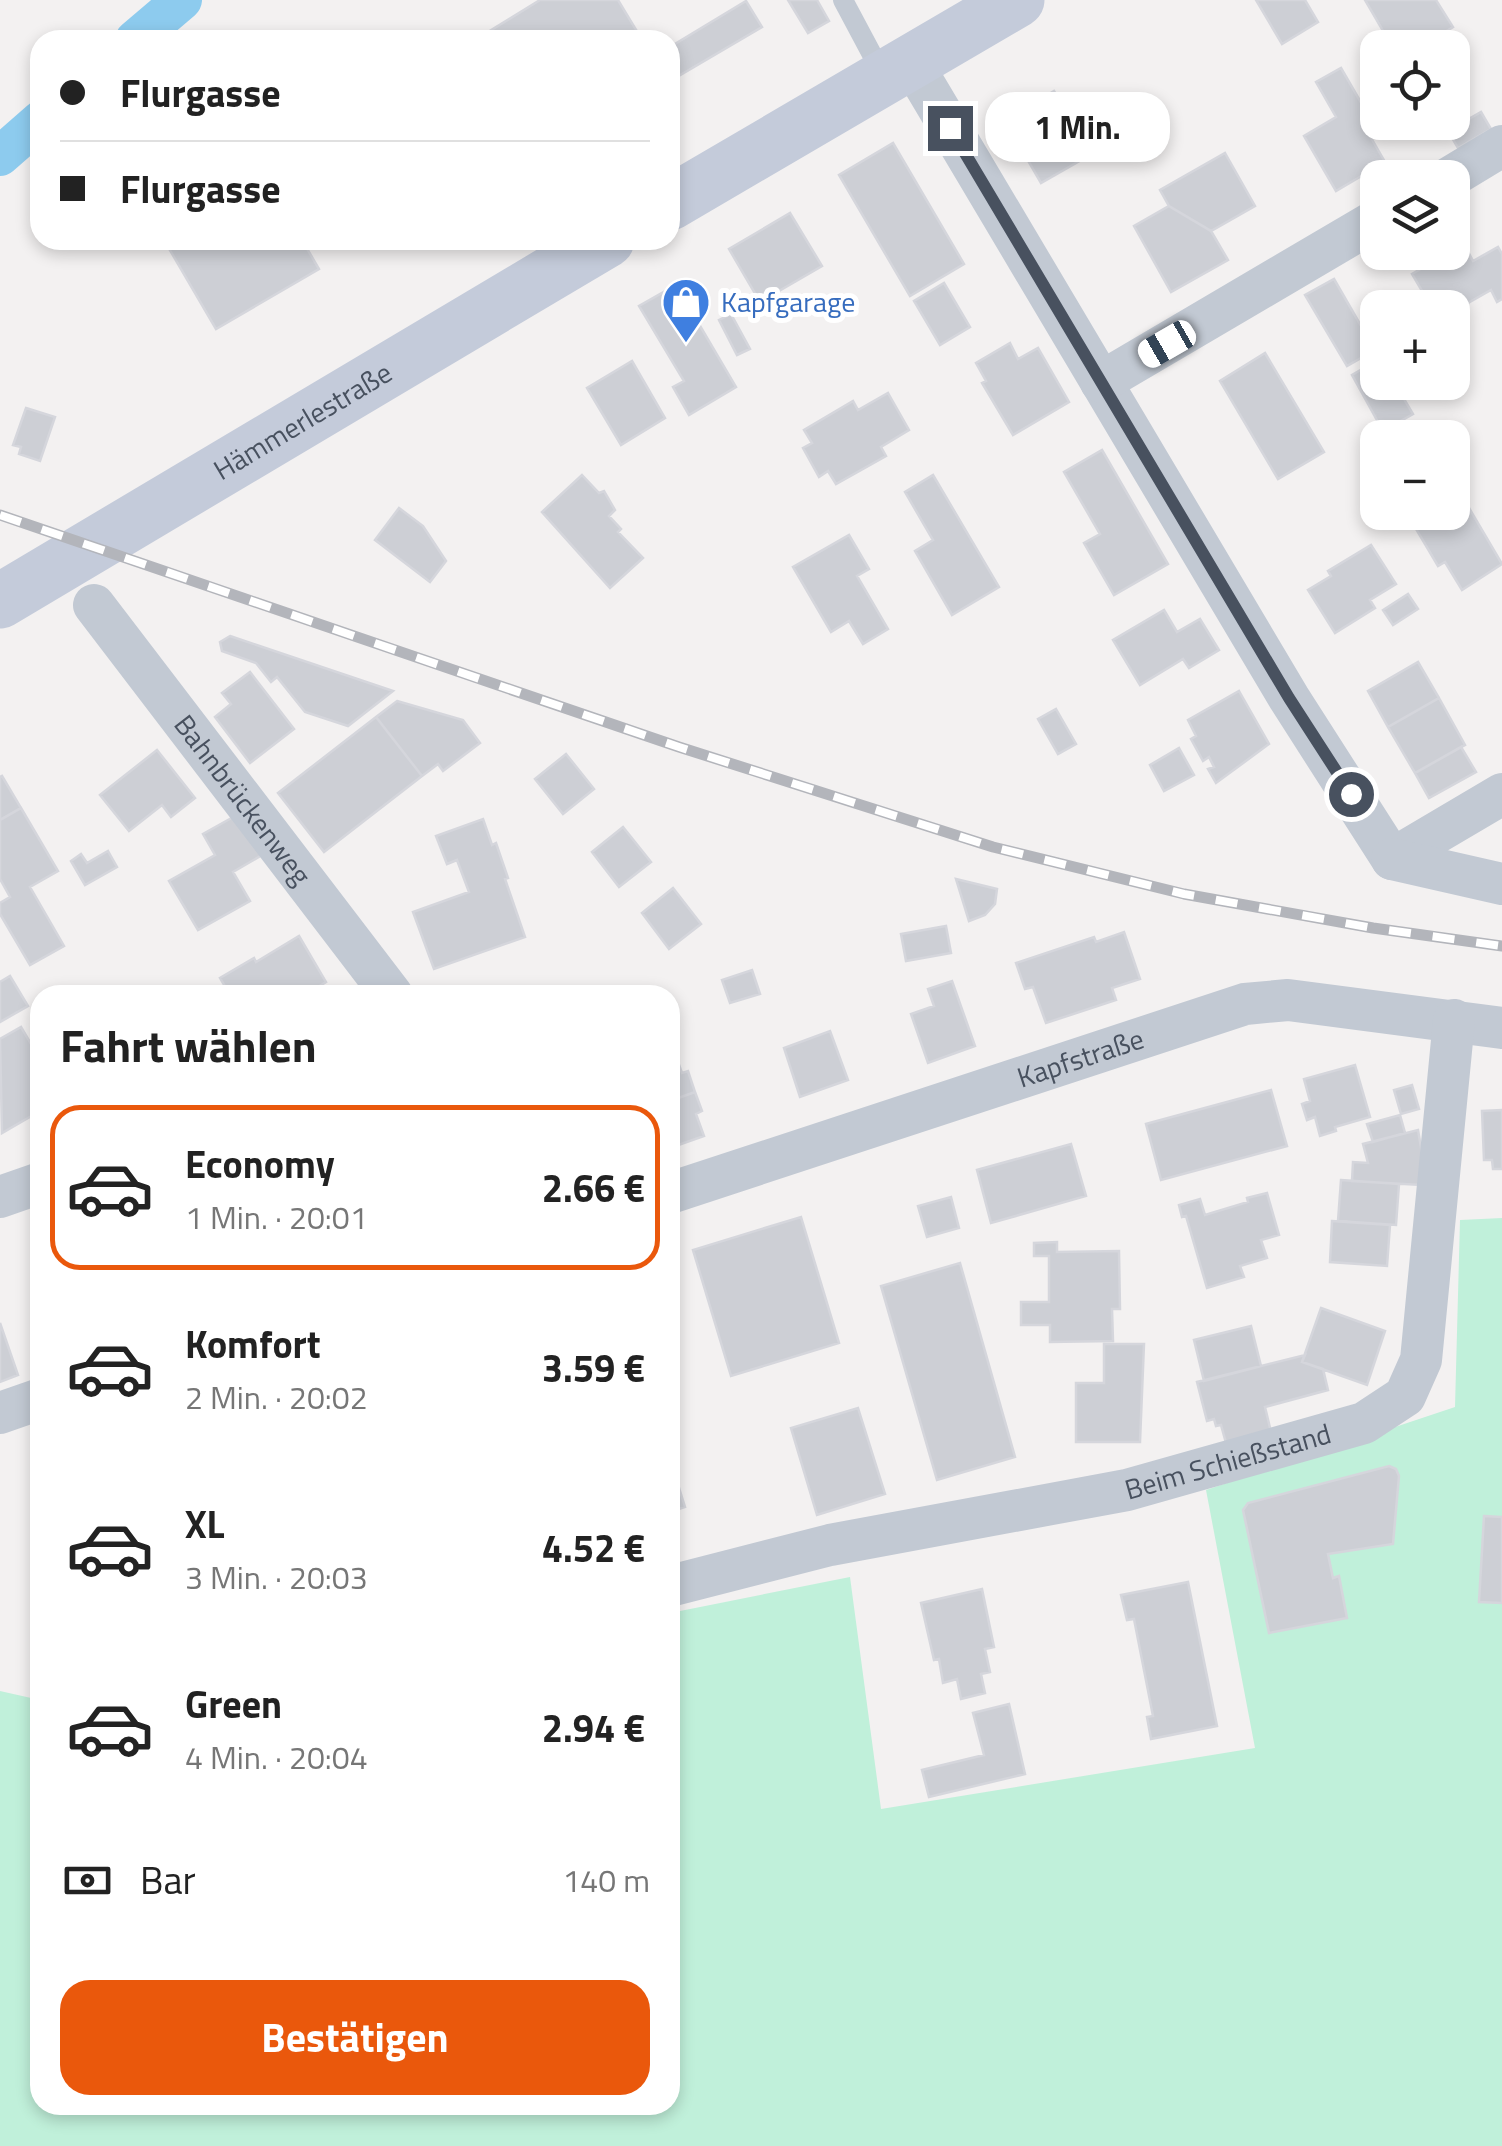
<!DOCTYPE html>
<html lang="de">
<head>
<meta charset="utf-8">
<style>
  :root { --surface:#fff; --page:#f6f6f6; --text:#222; --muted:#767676; --line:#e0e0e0; --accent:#ea580c }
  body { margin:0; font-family:"Titillium Web",sans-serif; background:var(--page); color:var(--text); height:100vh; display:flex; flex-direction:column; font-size:38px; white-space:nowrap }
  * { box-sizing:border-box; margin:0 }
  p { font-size:32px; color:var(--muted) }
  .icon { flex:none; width:55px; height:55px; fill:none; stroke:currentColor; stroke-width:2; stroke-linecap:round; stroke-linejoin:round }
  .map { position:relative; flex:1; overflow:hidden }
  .drawer { position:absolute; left:30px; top:985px; width:650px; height:1130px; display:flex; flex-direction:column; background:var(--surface); border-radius:30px; box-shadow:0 5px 15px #0003 }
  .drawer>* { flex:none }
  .banner { position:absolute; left:30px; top:30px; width:650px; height:220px; border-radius:30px; box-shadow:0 5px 15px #0003; display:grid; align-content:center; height:220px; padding:0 30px; background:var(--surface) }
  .tools { position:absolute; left:1360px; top:30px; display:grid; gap:20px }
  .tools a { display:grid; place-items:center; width:110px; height:110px; border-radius:20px; background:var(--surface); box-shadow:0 5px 15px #0003; font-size:50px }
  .end { position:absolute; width:45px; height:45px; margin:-22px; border:12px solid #48515f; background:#fff; box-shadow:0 0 0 5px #fff }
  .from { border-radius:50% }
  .bubble { position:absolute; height:70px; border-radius:30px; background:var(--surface); box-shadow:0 5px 15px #0003; font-size:32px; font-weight:700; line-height:70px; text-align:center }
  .car { position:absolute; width:30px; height:60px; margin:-30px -15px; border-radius:12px; box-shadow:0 0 8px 2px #0007; background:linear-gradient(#fff 24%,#345 0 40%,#fff 0 76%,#345 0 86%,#fff 0) }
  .banner b { display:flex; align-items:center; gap:35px; height:95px; font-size:38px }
  .banner b+b { border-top:2px solid var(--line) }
  .banner i { width:25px; height:25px; background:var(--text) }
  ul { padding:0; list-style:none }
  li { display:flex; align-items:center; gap:30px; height:165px; margin:0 20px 15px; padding:0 10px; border:5px solid transparent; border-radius:30px }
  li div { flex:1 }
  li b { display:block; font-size:38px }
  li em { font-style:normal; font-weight:700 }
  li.current { border-color:var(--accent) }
  li>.icon { width:90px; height:90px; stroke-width:1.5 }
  h2 { padding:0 30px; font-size:45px; line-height:120px }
  .pay { display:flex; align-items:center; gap:25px; height:110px; padding:0 30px; font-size:38px }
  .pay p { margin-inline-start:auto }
  .cta { display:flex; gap:20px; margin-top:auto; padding:20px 30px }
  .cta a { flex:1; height:115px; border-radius:30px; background:var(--accent); color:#fff; font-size:40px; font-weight:700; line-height:115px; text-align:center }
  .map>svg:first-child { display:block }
  .green { fill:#c0f0da }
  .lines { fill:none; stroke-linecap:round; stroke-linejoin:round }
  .canal { stroke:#8dcbee; stroke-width:40 }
  .building { fill:#cdcfd5; stroke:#d5d6dc; stroke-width:2.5 }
  .lane { stroke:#c2c9d3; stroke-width:20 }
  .street { stroke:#c2c9d3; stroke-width:42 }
  .secondary { stroke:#c4cbda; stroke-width:55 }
  .rail-casing { stroke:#b3b5bb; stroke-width:11 }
  .rail { stroke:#fff; stroke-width:8; stroke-dasharray:22; stroke-linecap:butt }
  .route { stroke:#48515f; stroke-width:12 }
  .labels { text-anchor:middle; stroke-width:10; stroke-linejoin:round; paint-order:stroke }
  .shop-label { font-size:28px; fill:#366cbe; stroke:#fff; text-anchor:start }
  .street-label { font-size:28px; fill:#48515f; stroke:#fff }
</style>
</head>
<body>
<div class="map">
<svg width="1502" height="2146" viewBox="0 0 1502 2146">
  <rect width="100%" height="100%" fill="#f3f1f1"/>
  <path class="green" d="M1502 1218V2146H0V1691L40 1700V2105H670V1613L850 1577 881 1809 1255 1748 1206 1490 1455 1407 1460 1220Z"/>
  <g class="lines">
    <path class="canal" d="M135 40 182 0
      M0 156 40 121"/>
  </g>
  <path class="building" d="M540 0H618L638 33 626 40H475Z
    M788 0H817L829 21 808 33Z
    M1256 0H1305L1318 22 1282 44Z
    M1365 0H1436L1453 27 1419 48H1393Z
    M746 1 762 27 670 81V47Z
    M1341 68 1370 118 1362 122 1385 162 1336 191 1304 136 1336 117 1316 82Z
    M1054 91 1069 116 1075 113 1097 151 1041 183 1008 126 1003 129 993 111 1021 94 1029 106Z
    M1135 101 1144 116 1119 130 1111 116Z
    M1481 112 1491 129 1458 148 1448 131Z
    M1095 115 1111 141 1099 148 1083 122Z
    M893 143 964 264 910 296 839 175Z
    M1225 153 1255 206 1211 231 1169 206 1160 190Z
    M1169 206 1211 231 1228 260 1171 292 1134 226Z
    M790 213 822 266 760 302 729 249Z
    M164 240H302L319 269 216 329Z
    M1464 244 1473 261 1498 247 1502 254V299L1497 302 1491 290 1452 312V308H1432L1412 274Z
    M1334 279 1375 350 1347 366 1305 295Z
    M944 283 970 327 940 345 914 301Z
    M676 285 736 387 689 415 673 387 684 381 639 306Z
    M731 314 750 349 737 355 719 320Z
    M1010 343 1018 359 1038 348 1069 402 1013 435 982 383 986 381 976 363Z
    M1265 353 1324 452 1278 479 1220 381Z
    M1378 360V382H1394L1413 414 1383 431 1352 375Z
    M632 361 665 418 621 445 587 388Z
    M888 393 909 430 881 447 886 456 836 484 828 471 819 477 803 448 812 443 804 430 853 401 858 410Z
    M26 408 55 417 40 461 19 454 21 447 13 445Z
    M1102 450 1168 564 1114 595 1084 543 1100 534 1064 472Z
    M582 475 599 493 604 491 615 510 609 516 621 529 618 532 643 558 610 588 542 512Z
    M933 475 999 587 952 615 915 551 933 540 905 492Z
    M1452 479 1502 564 1462 590 1445 562 1438 566 1406 512H1452Z
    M399 508 423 526 446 561 430 582 375 540Z
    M849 535 869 569 857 576 888 629 863 644 849 621 831 632 793 567Z
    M1371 545 1396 584 1370 600 1375 608 1335 633 1308 590 1331 576 1328 571Z
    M1408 594 1418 609 1393 625 1383 610Z
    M1164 610 1177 632 1200 619 1219 650 1189 668 1183 659 1140 685 1113 640Z
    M230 636 393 691 348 726 305 712 277 677 271 682 256 663 222 651 220 642Z
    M1418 662 1439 698 1388 727 1368 691Z
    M250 672 294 729 250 763 215 717 231 704 222 693Z
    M1239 691 1269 744 1216 783 1208 769 1214 767 1209 757 1203 761 1191 739 1196 736 1188 720Z
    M1439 698 1465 745 1415 773 1388 727Z
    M397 701 463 720 480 743 443 771 438 764 422 776 376 717Z
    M1056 709 1076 744 1058 754 1038 719Z
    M376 717 422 776 324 852 278 793Z
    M1461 747 1476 772 1429 798 1415 773Z
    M1179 748 1194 775 1164 791 1150 765Z
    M157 750 195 798 171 817 162 805 129 831 100 795Z
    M566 754 594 789 563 814 535 779Z
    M2 776 21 808 0 820V777Z
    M21 808 58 871 30 887 64 946 30 965 0 914V903L10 897 0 879V820Z
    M235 816 264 854 233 872 250 901 198 930 169 881 215 855 203 834Z
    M483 819 492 845 496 843 508 878 505 879 525 937 434 969 413 912 469 892 457 860 447 864 436 836Z
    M623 827 651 862 619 887 592 852Z
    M108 851 117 867 85 885 71 861 81 854 87 863Z
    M956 879 997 889 995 904 985 915 969 921Z
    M673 888 701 924 669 949 642 913Z
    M946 926 951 953 906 961 901 934Z
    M1124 932 1140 979 1112 988 1116 1000 1046 1023 1033 987 1025 989 1016 963 1094 937 1096 942Z
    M299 936 326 982 305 995H230L220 978 254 958 256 962Z
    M752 970 760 994 730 1003 722 980Z
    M10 976 28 1006 0 1022V982Z
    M952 981 975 1046 928 1063 911 1014 934 1006 928 989Z
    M21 1027 40 1059V1111L2 1133 0 1039Z
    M830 1031 848 1080 800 1097 784 1048Z
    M675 1054 682 1073 688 1071 695 1092 670 1101V1055Z
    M1355 1065 1370 1117 1335 1127 1336 1131 1320 1136 1315 1117 1307 1120 1302 1104 1310 1101 1304 1079Z
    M1412 1085 1419 1109 1401 1114 1394 1090Z
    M1271 1090 1287 1146 1161 1180 1146 1124Z
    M695 1092 702 1111 696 1114 704 1136 670 1148V1101Z
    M1502 1110V1169H1493L1492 1160H1484L1482 1111Z
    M1400 1115 1405 1133 1373 1142 1367 1124Z
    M1418 1130 1423 1159 1421 1185 1352 1181 1353 1162 1368 1163 1363 1144Z
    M1071 1144 1086 1196 991 1223 977 1170Z
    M1341 1180 1399 1184 1396 1225 1338 1221Z
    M1267 1193 1279 1235 1261 1240 1267 1258 1240 1266 1244 1277 1207 1288 1186 1216 1182 1217 1179 1205 1200 1199 1205 1215 1248 1202 1247 1198Z
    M951 1197 959 1228 927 1237 918 1206Z
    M801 1217 839 1343 731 1376 693 1250Z
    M1332 1221 1390 1225 1387 1266 1330 1262Z
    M1057 1242V1252L1119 1251 1120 1309H1112L1113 1341 1050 1342V1325H1021V1302H1049V1256H1034V1243Z
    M960 1263 1015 1457 937 1480 881 1286Z
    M1321 1308 1385 1331 1367 1385 1302 1362Z
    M0 1323 18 1375 0 1382Z
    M1251 1326 1261 1366 1204 1381 1194 1340Z
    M1104 1344H1144L1140 1442H1076V1383H1104Z
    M1305 1355 1302 1362 1323 1369 1328 1390 1265 1407 1271 1432 1226 1443 1221 1425 1216 1426 1214 1419 1207 1421 1197 1382Z
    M858 1408 885 1494 817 1515 791 1428Z
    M670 1459 685 1507 670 1512Z
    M1389 1466 1396 1469 1399 1476 1393 1544 1328 1554 1333 1578 1339 1576 1347 1618 1269 1633 1243 1510 1248 1503Z
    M1484 1516 1502 1517V1603L1479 1602Z
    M1188 1582 1217 1726 1151 1739 1147 1717 1153 1716 1134 1619 1127 1620 1121 1595Z
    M982 1589 994 1647 985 1649 990 1672 981 1674 985 1693 961 1699 957 1679 943 1683 939 1659 934 1660 921 1603Z
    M1009 1704 1025 1774 929 1797 922 1770 984 1755 973 1713Z"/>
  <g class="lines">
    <path class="lane" d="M843 0 884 77"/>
    <g class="street">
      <path d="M911 62 1289 698 1392 859 1502 794"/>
      <path d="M1449 178 1502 146"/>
      <path d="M1101 382 1378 219"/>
      <path id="s1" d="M94 605 392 995"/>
      <path d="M1392 859 1502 884"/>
      <path id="s2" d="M670 1193 1245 1004 1288 1000 1502 1028"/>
      <path d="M0 1197 40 1183"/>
      <path d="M0 1413 40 1399"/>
      <path id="s3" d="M670 1586 830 1545 1127 1490 1364 1423 1405 1396 1421 1360 1454 1020"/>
    </g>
    <g class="secondary">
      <path d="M670 203 1017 0"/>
      <path id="s4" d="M0 601 607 240"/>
    </g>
    <g class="rail-casing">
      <path id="rail" d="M0 515 679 747 993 847 1184 894 1373 928 1502 946"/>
    </g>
    <use href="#rail" class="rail"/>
  </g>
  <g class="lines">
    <path class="route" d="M950 128 1289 698 1351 794"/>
  </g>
  <defs>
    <g id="shop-pin" transform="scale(2.5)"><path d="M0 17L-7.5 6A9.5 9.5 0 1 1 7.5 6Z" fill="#3f7fe0" stroke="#fff"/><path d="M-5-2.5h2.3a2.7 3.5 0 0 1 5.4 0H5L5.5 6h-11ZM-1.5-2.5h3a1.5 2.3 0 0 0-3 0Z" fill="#fff"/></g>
  </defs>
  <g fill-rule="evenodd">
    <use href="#shop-pin" x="686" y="302"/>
  </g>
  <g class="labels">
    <g class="shop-label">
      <text x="721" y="312">Kapfgarage</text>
    </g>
    <g class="street-label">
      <text dy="10" stroke="none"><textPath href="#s4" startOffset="352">Hämmerlestraße</textPath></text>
      <text dy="10" stroke="none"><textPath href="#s1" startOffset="245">Bahnbrückenweg</textPath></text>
      <text dy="10" stroke="none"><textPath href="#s2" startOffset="432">Kapfstraße</textPath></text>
      <text dy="10" stroke="none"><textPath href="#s3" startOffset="572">Beim Schießstand</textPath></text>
    </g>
  </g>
</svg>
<div class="tools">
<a><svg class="icon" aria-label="locate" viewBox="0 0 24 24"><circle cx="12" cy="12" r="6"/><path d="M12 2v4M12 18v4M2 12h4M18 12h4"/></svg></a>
<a><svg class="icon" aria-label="layers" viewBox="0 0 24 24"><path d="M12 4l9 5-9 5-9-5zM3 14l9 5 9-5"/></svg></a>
<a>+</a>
<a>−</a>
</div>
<i class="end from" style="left:1351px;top:794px"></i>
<i class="end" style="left:950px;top:128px"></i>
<div class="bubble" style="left:985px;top:92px;width:185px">1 Min.</div>
<i class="car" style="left:1167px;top:344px;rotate:240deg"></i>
<div class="banner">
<b><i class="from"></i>Flurgasse</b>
<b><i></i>Flurgasse</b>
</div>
<section class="drawer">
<h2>Fahrt wählen</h2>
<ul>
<li class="current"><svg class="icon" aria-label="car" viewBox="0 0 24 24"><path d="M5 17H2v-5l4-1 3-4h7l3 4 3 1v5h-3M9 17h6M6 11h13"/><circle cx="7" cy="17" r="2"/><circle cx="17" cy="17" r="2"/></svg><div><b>Economy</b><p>1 Min. · 20:01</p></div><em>2.66 €</em></li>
<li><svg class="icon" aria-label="car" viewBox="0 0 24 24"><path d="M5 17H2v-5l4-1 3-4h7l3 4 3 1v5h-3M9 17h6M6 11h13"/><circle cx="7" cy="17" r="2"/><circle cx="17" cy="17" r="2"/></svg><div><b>Komfort</b><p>2 Min. · 20:02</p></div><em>3.59 €</em></li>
<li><svg class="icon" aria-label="car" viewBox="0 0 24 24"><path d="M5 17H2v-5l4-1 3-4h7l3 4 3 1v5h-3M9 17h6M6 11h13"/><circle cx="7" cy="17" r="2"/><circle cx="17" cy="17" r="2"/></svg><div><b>XL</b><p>3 Min. · 20:03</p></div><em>4.52 €</em></li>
<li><svg class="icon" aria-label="car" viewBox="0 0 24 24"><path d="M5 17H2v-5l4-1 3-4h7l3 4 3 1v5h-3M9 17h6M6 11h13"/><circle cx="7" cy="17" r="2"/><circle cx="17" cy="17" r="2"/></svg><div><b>Green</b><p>4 Min. · 20:04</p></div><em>2.94 €</em></li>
</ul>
<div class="pay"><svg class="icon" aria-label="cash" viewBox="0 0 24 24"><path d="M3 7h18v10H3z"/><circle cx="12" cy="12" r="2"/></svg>Bar<p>140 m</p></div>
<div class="cta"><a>Bestätigen</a></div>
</section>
</div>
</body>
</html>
